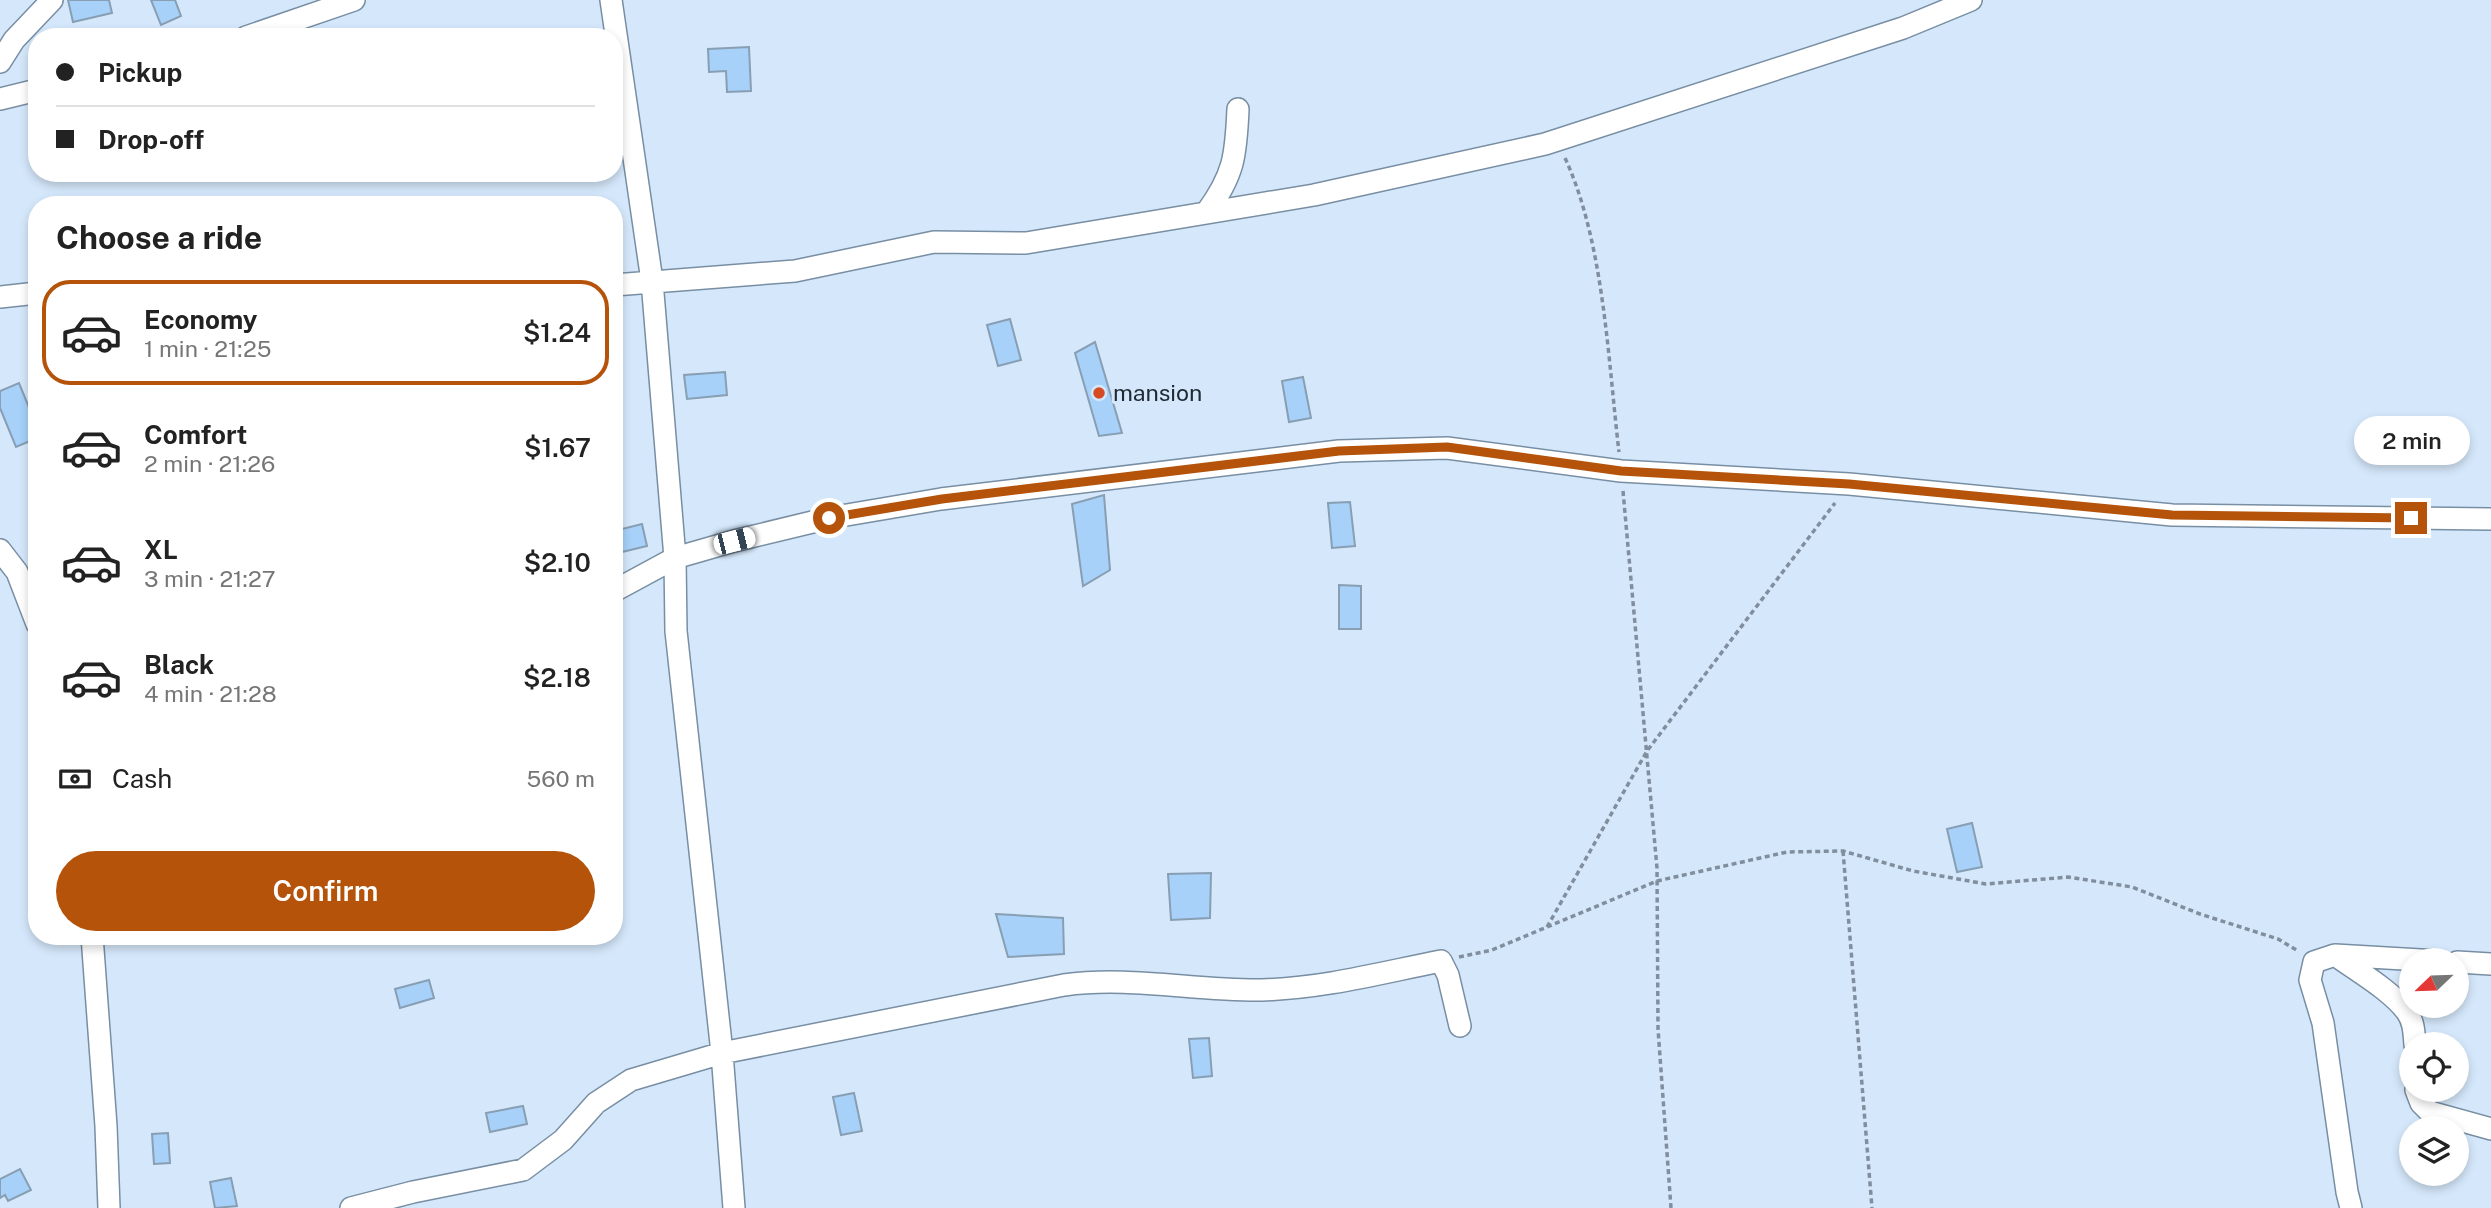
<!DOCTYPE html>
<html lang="en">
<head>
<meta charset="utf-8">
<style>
  :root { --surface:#fff; --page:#f2f2f2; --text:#222; --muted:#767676; --line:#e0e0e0; --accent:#b45309 }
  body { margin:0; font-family:"Public Sans",sans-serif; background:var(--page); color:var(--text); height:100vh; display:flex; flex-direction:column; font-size:26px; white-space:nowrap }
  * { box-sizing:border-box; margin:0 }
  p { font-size:23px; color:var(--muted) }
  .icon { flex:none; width:38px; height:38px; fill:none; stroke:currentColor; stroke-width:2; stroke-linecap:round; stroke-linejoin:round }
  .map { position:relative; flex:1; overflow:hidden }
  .details { position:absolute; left:28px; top:196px; width:595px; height:749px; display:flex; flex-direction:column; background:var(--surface); border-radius:28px; box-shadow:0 4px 10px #0003 }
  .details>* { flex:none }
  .hud { position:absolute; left:28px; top:28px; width:595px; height:154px; border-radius:28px; box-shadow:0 4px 10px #0003; display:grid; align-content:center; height:154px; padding:0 28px; background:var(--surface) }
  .needle { width:46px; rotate:247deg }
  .fabs { position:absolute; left:2399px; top:948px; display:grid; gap:14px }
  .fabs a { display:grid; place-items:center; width:70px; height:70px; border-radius:50%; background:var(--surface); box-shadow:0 4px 10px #0003; font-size:35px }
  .end { position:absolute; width:32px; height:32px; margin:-16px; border:9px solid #b45309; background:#fff; box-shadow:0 0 0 4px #fff }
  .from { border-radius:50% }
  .bubble { position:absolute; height:49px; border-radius:24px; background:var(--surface); box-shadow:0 4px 10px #0003; font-size:23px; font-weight:600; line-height:49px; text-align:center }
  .car { position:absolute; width:21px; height:42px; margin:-21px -10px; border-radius:9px; box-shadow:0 0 5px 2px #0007; background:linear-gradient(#fff 24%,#345 0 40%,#fff 0 76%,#345 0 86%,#fff 0) }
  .hud b { display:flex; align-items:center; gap:24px; height:66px; font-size:26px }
  .hud b+b { border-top:2px solid var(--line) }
  .hud i { width:18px; height:18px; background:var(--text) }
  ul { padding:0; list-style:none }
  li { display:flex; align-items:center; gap:21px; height:105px; margin:0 14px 10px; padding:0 14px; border:4px solid transparent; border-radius:28px }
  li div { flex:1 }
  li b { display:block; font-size:26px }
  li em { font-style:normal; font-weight:600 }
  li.selected { border-color:var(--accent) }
  li>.icon { width:63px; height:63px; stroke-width:1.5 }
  h2 { padding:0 28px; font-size:32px; line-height:84px }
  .pay { display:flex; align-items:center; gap:18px; height:77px; padding:0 28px; font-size:26px }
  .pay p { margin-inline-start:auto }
  .action { display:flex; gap:14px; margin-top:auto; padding:14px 28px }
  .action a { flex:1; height:80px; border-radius:42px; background:var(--accent); color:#fff; font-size:28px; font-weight:600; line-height:80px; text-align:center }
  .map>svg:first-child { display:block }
  .building { fill:#a7d1f9; stroke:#879eb3; stroke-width:2 }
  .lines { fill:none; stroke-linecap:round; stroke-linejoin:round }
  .minor-casing { stroke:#788ea3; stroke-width:24 }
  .path { stroke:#808e9d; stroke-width:3.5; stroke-dasharray:5 3.5; stroke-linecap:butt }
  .minor { stroke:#fff; stroke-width:21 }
  .route { stroke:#b45309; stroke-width:9 }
  .poi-dot { fill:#d54c24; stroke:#d5e8fb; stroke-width:2.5 }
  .labels { text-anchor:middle; stroke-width:6; stroke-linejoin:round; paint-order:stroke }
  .poi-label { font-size:23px; fill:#212a33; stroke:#d5e8fb; text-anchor:start }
</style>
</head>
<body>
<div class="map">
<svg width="2491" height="1208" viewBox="0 0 2491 1208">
  <rect width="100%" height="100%" fill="#d5e8fb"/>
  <path class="building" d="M68 0H109L112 13 73 22Z
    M151 0H175L181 16 161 25Z
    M749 47 751 91 727 92 726 71 709 72 708 49Z
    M1010 319 1021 360 998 366 987 325Z
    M1095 342 1122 433 1099 436 1075 353Z
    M725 372 727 395 687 399 684 375Z
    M1303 377 1311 418 1289 422 1282 381Z
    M19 383 37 427V438L16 447 0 408V391Z
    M1104 495 1110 570 1083 586 1072 504Z
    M1350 502 1355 546 1332 548 1328 503Z
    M642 524 647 546 614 554V531Z
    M1339 585 1361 586V629H1339Z
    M1972 823 1982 867 1957 872 1947 829Z
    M1211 873 1210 918 1171 920 1168 874Z
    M996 914 1063 918 1064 954 1008 957Z
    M429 980 434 998 400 1008 395 989Z
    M1209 1038 1212 1076 1193 1078 1189 1039Z
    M854 1093 862 1131 841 1135 833 1097Z
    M523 1106 527 1124 490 1132 486 1113Z
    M168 1133 170 1163 154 1164 152 1134Z
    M20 1169 31 1190 8 1201 5 1195 0 1198V1179Z
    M231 1178 237 1206 215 1208 210 1182Z"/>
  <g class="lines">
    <g class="minor-casing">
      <path id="minor" d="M611 0 652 281 675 558 676 631 722 1053 734 1208
        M246 37 354 0
        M0 62 14 40 52 0
        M0 99 37 90
        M1206 213C1234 175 1236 156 1238 109
        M614 285 795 271 934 242 1026 243 1314 195 1545 144 1903 28 1971 0
        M0 297 37 293
        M0 550 17 572 37 624
        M614 591 675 558 734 541 829 518 941 499 1339 451 1447 448 1621 471 1849 484 2172 515 2491 519
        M92 936 106 1126 109 1208
        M2335 955C2357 971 2392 991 2407 1012 2414 1022 2414 1033 2415 1045
        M2457 962 2491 964
        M2416 1090 2421 1103 2430 1112 2491 1129
        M351 1208 413 1192 523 1170 563 1140 596 1103 631 1080 722 1053 1064 985C1130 976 1195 991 1262 990 1325 988 1380 973 1441 961L1448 975 1460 1026
        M2351 1208 2347 1192 2323 1023 2310 980 2314 962 2335 955 2438 961"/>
    </g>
    <path class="path" d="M1565 158C1604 242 1608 360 1619 452
      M1623 491 1657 868 1658 1029 1671 1208
      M1843 851 1872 1208
      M1547 927 1647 751 1835 503
      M1459 957 1492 950 1657 881 1787 852 1843 851 1913 871 1986 884 2068 877 2132 887 2200 914 2278 939 2298 951"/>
    <use href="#minor" class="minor"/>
  </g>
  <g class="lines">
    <path class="route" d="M829 518 942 499 1339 451 1447 447 1621 471 1849 484 2172 515 2411 518"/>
  </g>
  <circle class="poi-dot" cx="1099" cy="393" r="7"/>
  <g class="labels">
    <g class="poi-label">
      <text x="1113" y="401">mansion</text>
    </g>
  </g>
</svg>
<div class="fabs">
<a><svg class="needle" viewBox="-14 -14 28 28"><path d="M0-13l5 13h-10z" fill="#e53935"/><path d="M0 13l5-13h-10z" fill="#767676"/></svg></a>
<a><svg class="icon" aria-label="locate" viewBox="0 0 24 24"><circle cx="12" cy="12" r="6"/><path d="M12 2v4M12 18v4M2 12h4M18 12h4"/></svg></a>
<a><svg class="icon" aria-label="layers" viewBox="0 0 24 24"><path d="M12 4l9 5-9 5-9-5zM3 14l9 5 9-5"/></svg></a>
</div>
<i class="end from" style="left:829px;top:518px"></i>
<i class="end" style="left:2411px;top:518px"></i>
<div class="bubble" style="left:2354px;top:416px;width:116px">2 min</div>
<i class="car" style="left:734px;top:541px;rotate:76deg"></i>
<div class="hud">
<b><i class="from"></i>Pickup</b>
<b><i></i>Drop-off</b>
</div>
<section class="details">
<h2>Choose a ride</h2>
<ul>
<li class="selected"><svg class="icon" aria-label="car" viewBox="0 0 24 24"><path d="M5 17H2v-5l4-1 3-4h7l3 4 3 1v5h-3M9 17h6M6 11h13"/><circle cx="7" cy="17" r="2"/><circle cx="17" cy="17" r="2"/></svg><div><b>Economy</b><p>1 min · 21:25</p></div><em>$1.24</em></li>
<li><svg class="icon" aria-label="car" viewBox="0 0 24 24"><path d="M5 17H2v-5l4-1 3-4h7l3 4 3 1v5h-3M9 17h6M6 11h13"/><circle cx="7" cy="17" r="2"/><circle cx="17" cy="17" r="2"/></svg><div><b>Comfort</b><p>2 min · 21:26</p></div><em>$1.67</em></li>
<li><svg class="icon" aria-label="car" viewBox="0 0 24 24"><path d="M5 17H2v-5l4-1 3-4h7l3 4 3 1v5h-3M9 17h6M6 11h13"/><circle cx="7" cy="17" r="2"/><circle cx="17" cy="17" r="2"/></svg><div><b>XL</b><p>3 min · 21:27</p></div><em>$2.10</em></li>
<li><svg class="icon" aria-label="car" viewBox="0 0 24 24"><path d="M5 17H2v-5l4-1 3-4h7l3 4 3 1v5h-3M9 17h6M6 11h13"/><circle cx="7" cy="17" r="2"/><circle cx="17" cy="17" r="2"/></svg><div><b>Black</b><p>4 min · 21:28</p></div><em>$2.18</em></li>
</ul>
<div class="pay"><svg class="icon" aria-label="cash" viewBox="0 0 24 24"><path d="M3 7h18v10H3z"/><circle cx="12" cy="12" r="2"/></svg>Cash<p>560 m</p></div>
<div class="action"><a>Confirm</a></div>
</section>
</div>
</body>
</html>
